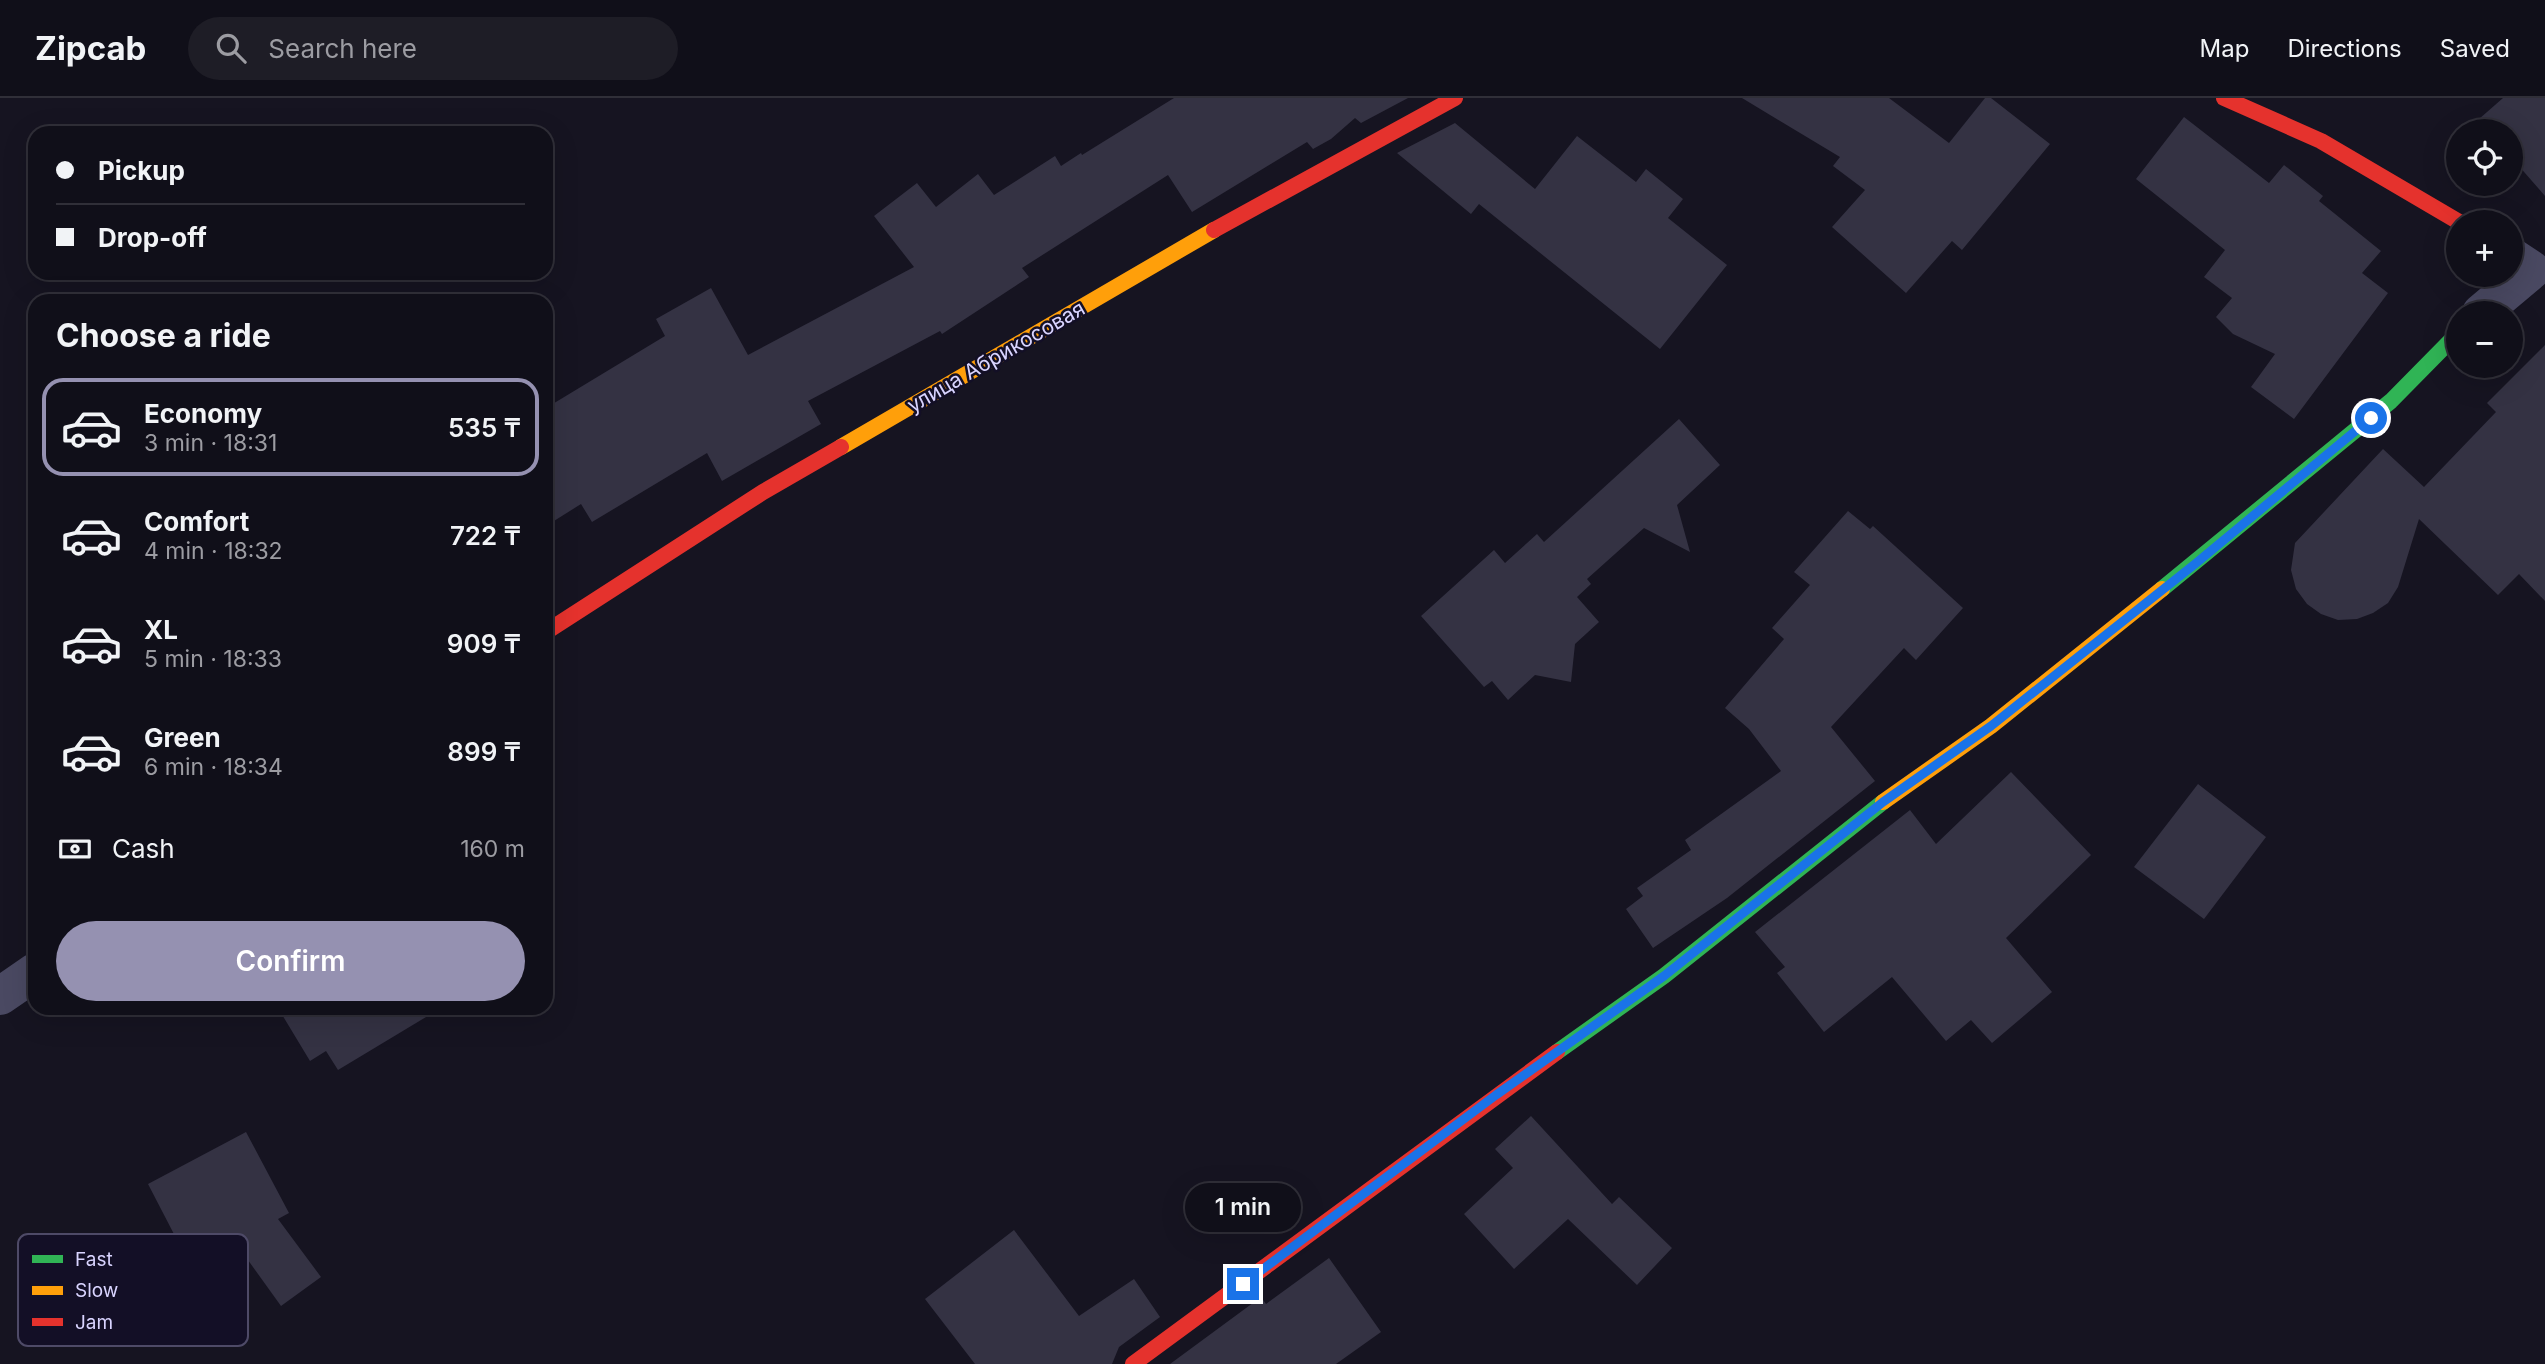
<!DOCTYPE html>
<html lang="en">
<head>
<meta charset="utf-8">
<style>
  :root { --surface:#100f19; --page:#1e1d26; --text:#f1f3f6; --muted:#9c9ca2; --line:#302f38; --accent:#9591b1 }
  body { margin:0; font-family:Inter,sans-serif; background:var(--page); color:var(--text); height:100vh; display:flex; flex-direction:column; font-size:26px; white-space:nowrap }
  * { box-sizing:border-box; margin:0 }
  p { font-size:23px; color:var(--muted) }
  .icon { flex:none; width:38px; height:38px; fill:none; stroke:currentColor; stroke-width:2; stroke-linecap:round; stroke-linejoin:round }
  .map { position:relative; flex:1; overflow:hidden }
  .panel { position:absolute; left:28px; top:196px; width:525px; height:721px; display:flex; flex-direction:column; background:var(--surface); border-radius:21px; box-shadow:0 7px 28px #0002,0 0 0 2px var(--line) }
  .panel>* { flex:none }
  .banner { position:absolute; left:28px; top:28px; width:525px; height:154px; border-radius:21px; box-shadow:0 7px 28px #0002,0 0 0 2px var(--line); display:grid; align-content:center; height:154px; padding:0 28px; background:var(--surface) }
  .buttons { position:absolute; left:2446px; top:21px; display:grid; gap:14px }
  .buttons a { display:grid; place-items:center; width:77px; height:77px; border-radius:50%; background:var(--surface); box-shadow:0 7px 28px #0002,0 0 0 2px var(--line); font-size:35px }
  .end { position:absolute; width:32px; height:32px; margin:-16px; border:9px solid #1a73e8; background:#fff; box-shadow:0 0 0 4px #fff }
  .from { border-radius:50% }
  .bubble { position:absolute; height:49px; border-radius:24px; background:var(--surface); box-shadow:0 7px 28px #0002,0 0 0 2px var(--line); font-size:23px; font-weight:600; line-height:49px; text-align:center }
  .banner b { display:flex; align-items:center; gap:24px; height:66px; font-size:26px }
  .banner b+b { border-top:2px solid var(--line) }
  .banner i { width:18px; height:18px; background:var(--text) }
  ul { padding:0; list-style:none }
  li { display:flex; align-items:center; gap:21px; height:98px; margin:0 14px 10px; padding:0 14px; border:4px solid transparent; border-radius:21px }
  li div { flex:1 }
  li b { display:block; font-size:26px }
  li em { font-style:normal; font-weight:600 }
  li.on { border-color:var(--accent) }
  li>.icon { width:63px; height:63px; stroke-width:1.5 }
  h2 { padding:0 28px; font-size:32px; line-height:84px }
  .pay { display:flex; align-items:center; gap:18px; height:77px; padding:0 28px; font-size:26px }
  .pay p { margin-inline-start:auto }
  .cta { display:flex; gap:14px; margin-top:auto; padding:14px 28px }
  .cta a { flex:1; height:80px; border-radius:42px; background:var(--accent); color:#fff; font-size:28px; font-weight:600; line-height:80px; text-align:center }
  header { display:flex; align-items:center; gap:42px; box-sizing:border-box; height:98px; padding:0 35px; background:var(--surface); border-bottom:2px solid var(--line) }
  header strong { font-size:33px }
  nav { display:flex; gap:38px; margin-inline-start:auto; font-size:24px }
  .search { width:490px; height:63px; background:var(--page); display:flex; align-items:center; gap:18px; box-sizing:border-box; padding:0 24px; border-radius:38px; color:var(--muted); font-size:26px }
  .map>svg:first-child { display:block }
  .building { fill:#343243 }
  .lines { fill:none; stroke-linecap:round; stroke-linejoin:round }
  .street { stroke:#4a4962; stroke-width:38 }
  .fast { stroke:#30b455; stroke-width:16 }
  .slow { stroke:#ff9f0a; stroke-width:16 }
  .jam { stroke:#e5322d; stroke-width:16 }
  .route { stroke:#1a73e8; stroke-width:9 }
  .labels { text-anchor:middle; stroke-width:5; stroke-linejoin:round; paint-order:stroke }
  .street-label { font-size:21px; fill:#d9d4ff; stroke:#130f26 }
  .key { fill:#130f26; stroke:#4e4a67; stroke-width:2 }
  .key-label { font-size:19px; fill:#d9d4ff }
</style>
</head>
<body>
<header>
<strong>Zipcab</strong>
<div class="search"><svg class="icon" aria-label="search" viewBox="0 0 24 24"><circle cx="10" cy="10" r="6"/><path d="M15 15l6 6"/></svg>Search here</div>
<nav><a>Map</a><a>Directions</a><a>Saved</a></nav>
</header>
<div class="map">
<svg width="2545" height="1266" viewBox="0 0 2545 1266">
  <rect width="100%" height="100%" fill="#161421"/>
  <path class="building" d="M1174 0H1408L1361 25 1355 20 1331 41 1313 51 1307 44 1192 114 1168 77 1022 170 1029 179 942 236 940 233 808 303 821 326 722 383 707 355 592 424 581 406 546 428V310L665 238 656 221 711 190 748 257 914 169 874 118 917 85 936 109 978 76 994 97 1055 58 1061 68 1081 55 1082 57Z
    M1742 0H1889L1949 45 1985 0H1991L2050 46 1962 152 1952 143 1906 195 1832 129 1865 92 1833 68 1840 59Z
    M2503 0H2545V98L2511 59V33H2490L2479 21Z
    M2184 19 2269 85 2284 67 2323 98 2319 103 2381 153 2362 175 2388 195 2294 321 2251 289 2275 256 2233 236 2216 219 2232 200 2204 179 2225 152 2136 81Z
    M1455 25 1535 91 1577 38 1636 84 1646 71 1683 101 1668 120 1727 167 1660 251 1479 106 1471 116 1397 55Z
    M2545 247V503L2519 476 2498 497 2419 421 2398 489 2388 505 2373 515 2357 521 2338 522 2321 516 2307 506 2296 491 2291 472 2295 445 2383 351 2424 389 2496 314 2487 305Z
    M1679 321 1720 367 1677 407 1690 454 1644 430 1587 481 1591 486 1577 499 1599 524 1575 546 1571 584 1535 577 1508 602 1492 583 1484 589 1421 518 1494 452 1505 465 1537 436 1544 444Z
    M1848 413 1870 431 1873 428 1963 510 1916 562 1904 550 1831 629 1875 683 1727 800 1653 850 1626 811 1643 798 1637 790 1691 752 1685 742 1781 673 1749 631 1725 610 1784 541 1772 530 1810 487 1794 474Z
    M2011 674 2091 757 2006 840 2052 894 1992 945 1971 922 1946 943 1892 879 1824 934 1777 875 1785 869 1755 834 1910 712 1936 746Z
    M2198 686 2266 739 2204 821 2134 769Z
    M278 910H441L338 972 326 953 310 963Z
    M1531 1018 1612 1106 1619 1099 1672 1150 1637 1187 1568 1121 1514 1171 1464 1116 1513 1070 1495 1051Z
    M246 1034 289 1115 278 1121 321 1179 281 1208 235 1144 190 1167 148 1086Z
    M1014 1132 1079 1218 1134 1181 1160 1219 1119 1249 1112 1266H975L925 1201Z
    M1329 1160 1381 1234 1336 1266H1170L1261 1199 1266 1206Z"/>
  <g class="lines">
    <path class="street" d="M2481 215 2532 172 2511 158
      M0 898 35 874"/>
    <path class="fast" d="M2162 491 2391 303 2459 234
      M1557 954 1664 878 1883 704"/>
    <path class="slow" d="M841 349 1214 132
      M1883 704 1991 628 2162 491"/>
    <path class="jam" d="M2224 0 2321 43 2459 124
      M1214 132 1455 0
      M546 534 763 394 841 349
      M1133 1266 1557 954"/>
  </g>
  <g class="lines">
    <path class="route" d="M1243 1186 1496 997 1664 878 1883 704 1991 628 2195 466 2371 320"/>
  </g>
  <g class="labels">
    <g class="street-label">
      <text transform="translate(996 259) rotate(-30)" y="7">улица Абрикосовая</text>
    </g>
  </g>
  <rect x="18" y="1136" width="230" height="112" rx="10" class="key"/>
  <rect x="32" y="1157" width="31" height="8" fill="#30b455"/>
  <rect x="32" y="1188" width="31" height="9" fill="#ff9f0a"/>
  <rect x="32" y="1220" width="31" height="8" fill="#e5322d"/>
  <g class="key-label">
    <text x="75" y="1168">Fast</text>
    <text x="75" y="1199">Slow</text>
    <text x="75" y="1231">Jam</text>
  </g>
</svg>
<div class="buttons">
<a><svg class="icon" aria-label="locate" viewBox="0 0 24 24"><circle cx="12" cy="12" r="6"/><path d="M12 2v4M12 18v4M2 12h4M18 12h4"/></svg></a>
<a>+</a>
<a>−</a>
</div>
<i class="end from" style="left:2371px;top:320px"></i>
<i class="end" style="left:1243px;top:1186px"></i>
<div class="bubble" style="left:1185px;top:1085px;width:116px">1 min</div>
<div class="banner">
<b><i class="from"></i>Pickup</b>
<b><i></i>Drop-off</b>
</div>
<section class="panel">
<h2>Choose a ride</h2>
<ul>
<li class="on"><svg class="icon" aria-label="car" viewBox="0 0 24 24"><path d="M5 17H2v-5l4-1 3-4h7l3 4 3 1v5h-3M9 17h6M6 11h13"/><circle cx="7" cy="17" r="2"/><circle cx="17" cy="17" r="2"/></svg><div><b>Economy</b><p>3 min · 18:31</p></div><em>535 ₸</em></li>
<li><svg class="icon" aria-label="car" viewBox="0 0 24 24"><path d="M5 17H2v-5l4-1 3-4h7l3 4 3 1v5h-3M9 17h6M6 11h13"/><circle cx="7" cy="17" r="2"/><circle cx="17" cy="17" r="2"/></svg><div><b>Comfort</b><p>4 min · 18:32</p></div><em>722 ₸</em></li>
<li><svg class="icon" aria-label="car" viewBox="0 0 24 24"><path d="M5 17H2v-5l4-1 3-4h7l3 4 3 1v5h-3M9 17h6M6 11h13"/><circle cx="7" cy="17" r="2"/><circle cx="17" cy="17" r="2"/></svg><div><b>XL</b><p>5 min · 18:33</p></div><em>909 ₸</em></li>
<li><svg class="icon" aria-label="car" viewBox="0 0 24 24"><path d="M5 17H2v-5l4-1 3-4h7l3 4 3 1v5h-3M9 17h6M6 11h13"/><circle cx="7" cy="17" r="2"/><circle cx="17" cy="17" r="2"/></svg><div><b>Green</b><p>6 min · 18:34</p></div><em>899 ₸</em></li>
</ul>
<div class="pay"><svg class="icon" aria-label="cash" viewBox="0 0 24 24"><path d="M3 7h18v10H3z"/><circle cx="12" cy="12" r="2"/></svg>Cash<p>160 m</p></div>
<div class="cta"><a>Confirm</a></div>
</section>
</div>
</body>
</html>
